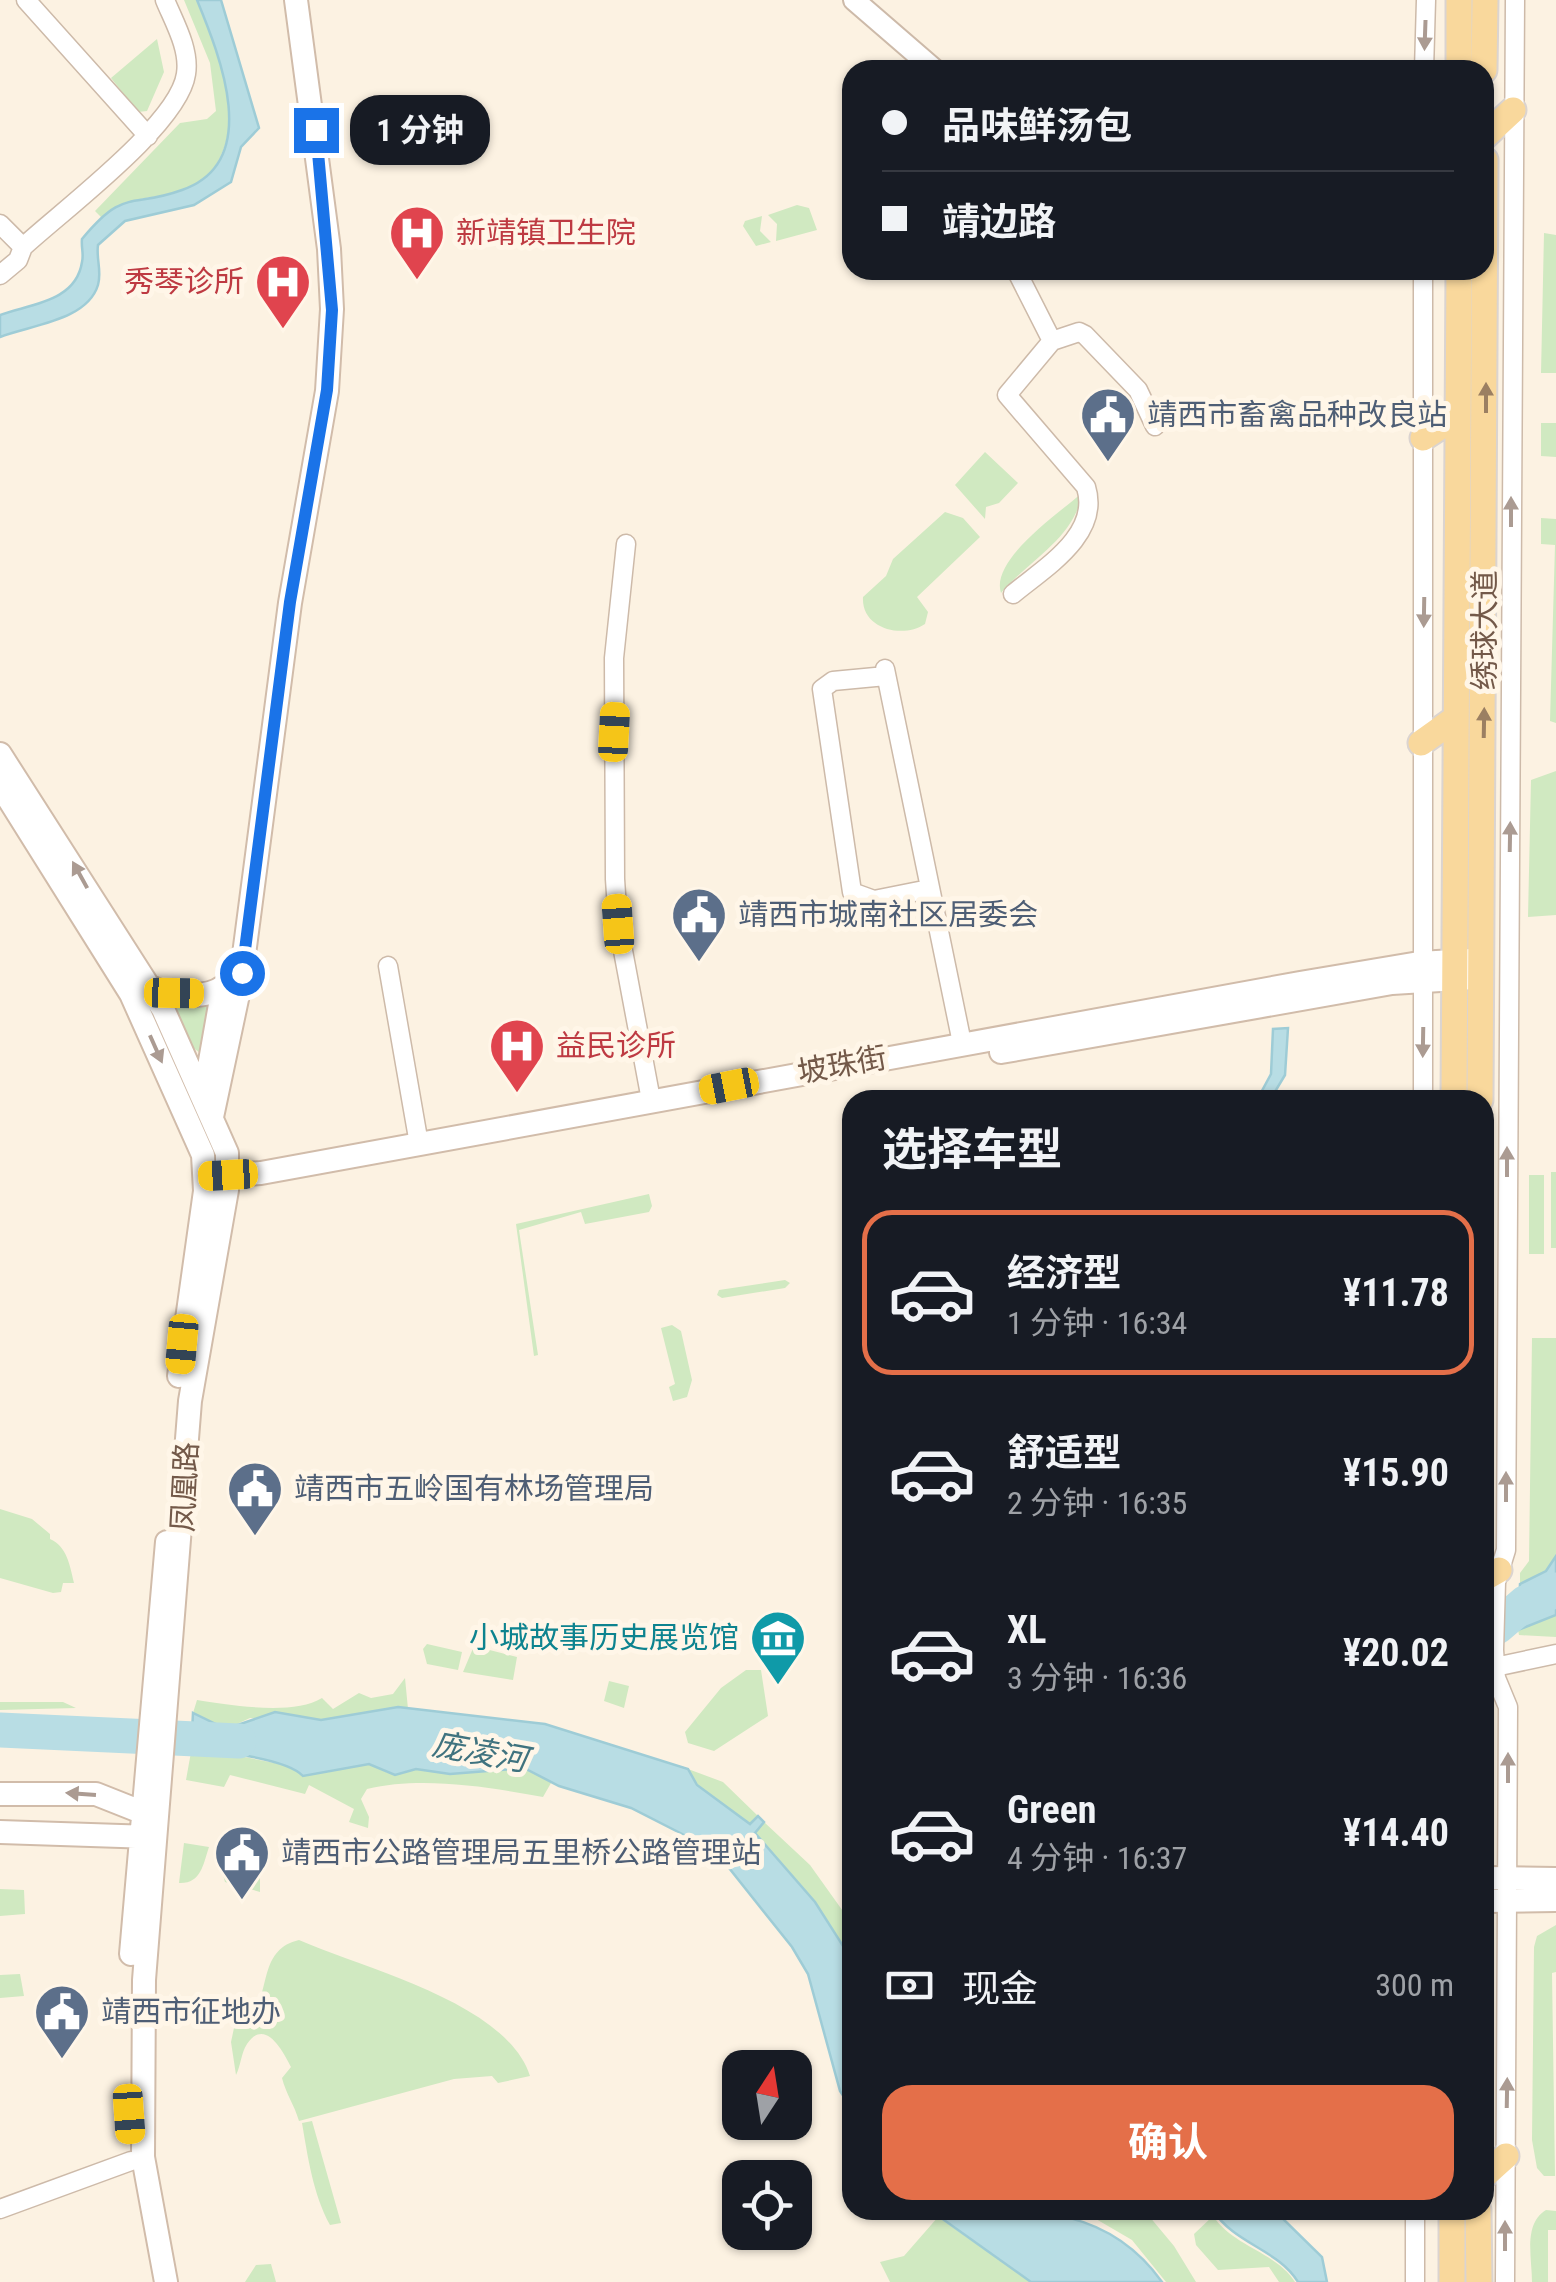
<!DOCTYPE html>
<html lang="zh">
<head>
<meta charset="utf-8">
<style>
  :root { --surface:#171b24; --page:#242831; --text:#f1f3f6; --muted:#9ea1a6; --line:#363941; --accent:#e46f49 }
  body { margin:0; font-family:"Roboto Condensed","Noto Sans SC",sans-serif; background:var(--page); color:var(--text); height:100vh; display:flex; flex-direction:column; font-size:38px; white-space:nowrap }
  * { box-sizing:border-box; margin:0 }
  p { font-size:32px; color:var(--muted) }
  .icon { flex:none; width:55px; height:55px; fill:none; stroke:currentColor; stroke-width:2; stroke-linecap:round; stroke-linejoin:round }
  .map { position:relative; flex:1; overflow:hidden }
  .panel { position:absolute; left:842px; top:1090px; width:652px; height:1130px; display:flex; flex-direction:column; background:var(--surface); border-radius:30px; box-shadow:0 2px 8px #0004 }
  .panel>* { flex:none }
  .hud { position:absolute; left:842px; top:60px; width:652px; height:220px; border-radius:30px; box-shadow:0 2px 8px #0004; display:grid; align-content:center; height:220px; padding:0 40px; background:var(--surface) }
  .needle { width:65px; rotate:12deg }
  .controls { position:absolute; left:722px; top:2050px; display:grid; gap:20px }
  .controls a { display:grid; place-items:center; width:90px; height:90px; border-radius:20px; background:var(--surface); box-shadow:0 2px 8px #0004; font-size:50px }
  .end { position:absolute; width:45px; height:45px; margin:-22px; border:12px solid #1a73e8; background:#fff; box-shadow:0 0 0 5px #fff }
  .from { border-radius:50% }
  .bubble { position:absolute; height:70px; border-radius:30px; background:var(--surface); box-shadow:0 2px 8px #0004; font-size:32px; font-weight:700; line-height:70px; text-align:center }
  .car { position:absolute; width:30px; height:60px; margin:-30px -15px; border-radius:12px; box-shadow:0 0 8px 2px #0007; background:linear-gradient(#f5c518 24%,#345 0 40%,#f5c518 0 76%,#345 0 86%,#f5c518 0) }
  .hud b { display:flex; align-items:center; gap:35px; height:95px; font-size:38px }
  .hud b+b { border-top:2px solid var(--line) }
  .hud i { width:25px; height:25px; background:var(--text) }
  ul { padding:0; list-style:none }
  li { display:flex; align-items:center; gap:30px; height:165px; margin:0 20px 15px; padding:0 20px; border:5px solid transparent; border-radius:30px }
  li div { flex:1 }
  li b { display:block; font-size:38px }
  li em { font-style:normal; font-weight:700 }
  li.current { border-color:var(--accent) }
  li>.icon { width:90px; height:90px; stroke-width:1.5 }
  h2 { padding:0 40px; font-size:45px; line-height:120px }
  .pay { display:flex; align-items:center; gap:25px; height:110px; padding:0 40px; font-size:38px }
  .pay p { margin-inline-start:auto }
  .action { display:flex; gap:20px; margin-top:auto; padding:20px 40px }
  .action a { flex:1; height:115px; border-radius:30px; background:var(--accent); color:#fff; font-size:40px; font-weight:700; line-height:115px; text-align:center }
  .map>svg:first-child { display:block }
  .green { fill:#d0e9c1 }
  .water { fill:#b8dde4; stroke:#9eccd6; stroke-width:2.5 }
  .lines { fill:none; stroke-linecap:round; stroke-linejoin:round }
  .river { stroke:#b8dde4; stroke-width:35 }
  .minor-casing { stroke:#cdbaa9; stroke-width:21 }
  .tertiary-casing { stroke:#cdbaa9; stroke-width:24 }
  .secondary-casing { stroke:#d1bcaa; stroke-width:26 }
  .primary-casing { stroke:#dbd4d0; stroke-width:29 }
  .minor { stroke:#fff; stroke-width:18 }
  .tertiary { stroke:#fff; stroke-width:20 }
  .secondary { stroke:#fff; stroke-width:22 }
  .primary { stroke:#f9d89c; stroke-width:25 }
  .oneway { fill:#ab9b92 }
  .oneway2 { fill:#9b7f62 }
  .route { stroke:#1a73e8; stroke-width:12 }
  .labels { text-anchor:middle; stroke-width:10; stroke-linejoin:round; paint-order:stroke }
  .health-label { font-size:30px; fill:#be3a42; stroke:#fff6e8; text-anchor:start }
  .service-label { font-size:30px; fill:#4e5e75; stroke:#fff6e8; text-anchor:start }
  .street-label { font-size:30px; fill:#735949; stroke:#fff6e8 }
  .culture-label { font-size:30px; fill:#0d838f; stroke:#fff6e8; text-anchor:end }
  .water-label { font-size:32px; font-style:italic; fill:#40737f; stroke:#fff6e8 }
</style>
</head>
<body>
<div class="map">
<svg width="1556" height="2282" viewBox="0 0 1556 2282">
  <rect width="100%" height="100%" fill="#fcf2e2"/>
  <path class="green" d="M184 0H197C205 19 215 38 222 57 238 99 234 171 188 188 154 202 132 192 102 218L95 211 180 123 207 119 216 111 210 63Z
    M157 39 164 72 147 111 138 112 111 78Z
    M797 205 809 208 817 230 776 241 777 224 768 215Z
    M762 216 760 231 771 242 756 246 743 226 745 221Z
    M1544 233 1556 235V373H1541Z
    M1541 423H1556V457L1541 456Z
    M985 452 1018 483 999 503 986 507 985 519 955 485Z
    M1082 493C1075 538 1029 560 1001 593 990 560 1059 513 1082 493Z
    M945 512 963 518 980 537 917 597 928 612 925 624C903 639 861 629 863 597L886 576 893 559Z
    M1541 518 1556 519V723L1550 721 1555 545 1541 544Z
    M1556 771V915L1528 917 1531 780Z
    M171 1001 210 1004 200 1053 191 1046Z
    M1551 1172H1556V1248H1551Z
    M1529 1175H1544V1254H1529Z
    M649 1194 652 1206 649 1212 585 1224 581 1212 519 1230 538 1355 534 1356 516 1224Z
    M785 1280 790 1283 785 1288 722 1298 717 1295 719 1290Z
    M672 1325 681 1331 692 1380 687 1397 673 1401 669 1387 675 1384 661 1328Z
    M1532 1338H1556V1556L1546 1571 1520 1584V1573L1529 1561Z
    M0 1509 32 1519 50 1534V1539C67 1546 70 1566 74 1583H63L61 1592 53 1593 0 1578Z
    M1556 1615V1637L1519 1635 1518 1630Z
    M427 1644 462 1652 458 1670 427 1664 423 1649Z
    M474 1646 517 1657 513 1680 463 1672Z
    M746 1670H761L768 1716 714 1751 688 1743 685 1732 721 1688Z
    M405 1678 408 1709 321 1720 250 1718 226 1729 193 1713 197 1700C230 1705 293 1716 322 1698L333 1709 359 1693 371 1698 393 1694Z
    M609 1681 629 1686 624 1708 604 1701Z
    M0 1702H63L76 1708 0 1710Z
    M209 1750 290 1766 309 1775 369 1764 388 1773 416 1769 450 1774 514 1767 533 1771 551 1783 543 1797C488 1787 422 1776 367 1789L361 1799 369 1817 368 1828 349 1822 354 1809 309 1785 305 1794 230 1775 224 1787 186 1780 191 1752Z
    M688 1769 723 1782 758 1816 750 1825 697 1785Z
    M764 1822 810 1865 850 1921 852 1960 815 1902 755 1833Z
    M184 1843 209 1847C203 1865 201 1884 179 1883Z
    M234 1868 260 1875V1892L225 1882 223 1875Z
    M0 1889 24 1890 25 1914 0 1916Z
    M1556 1925V1972L1552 1973 1555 2176H1544L1537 2168 1532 2140 1534 1947 1537 1936Z
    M299 1940C365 1969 507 2003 530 2076L498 2083 492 2076 454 2079 299 2121C294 2104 286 2094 282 2078L291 2067C283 2051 265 2017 247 2044 241 2053 241 2065 236 2075L231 2042 237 2014 253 2015C270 1988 260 1949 299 1940Z
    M20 1974 24 1996 0 1998V1975Z
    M312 2121 341 2223 330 2225C313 2194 308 2158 302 2123Z
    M1106 2210H1144L1174 2246 1196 2282H1166L1132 2240 1096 2219Z
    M1546 2210 1556 2211V2230H1548V2282H1532C1532 2258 1523 2224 1546 2210Z
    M1213 2216C1234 2247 1276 2252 1295 2282H1279L1269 2267 1218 2270 1196 2245 1194 2234Z
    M938 2217 1031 2282H890L880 2262 904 2256Z
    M271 2264 276 2282H245L256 2265Z"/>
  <path class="water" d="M197 0H221L259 128 241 147 231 182 194 205 125 221 98 245C96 259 102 271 98 285 87 321 30 325 0 337V315C30 304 76 302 82 262 84 254 81 247 82 239 125 187 130 209 182 190 263 162 220 56 197 0Z
    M1288 1028 1285 1075 1270 1100H1257L1271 1074 1273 1029Z
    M1556 1556V1615L1518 1630 1520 1584 1546 1571Z
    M398 1707 545 1724 688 1769 697 1785 750 1824 758 1816 764 1822 755 1833 815 1902 852 1960V2109L840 2091 808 1974 792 1947 729 1868 686 1836 631 1808 559 1786 524 1768 450 1774 416 1769 395 1775 369 1764 303 1776C287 1759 216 1749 191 1752L193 1713 226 1729 275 1712 321 1720Z
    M930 2210C1019 2210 1104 2200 1162 2282H1031Z
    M1213 2210H1274L1322 2257 1327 2282H1298C1278 2249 1234 2244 1213 2210Z"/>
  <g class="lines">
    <path class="river" d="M1485 1629 1497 1627 1525 1603 1556 1590
      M0 1730 239 1741"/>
    <g class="minor-casing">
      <path id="minor" d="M26 0 148 136
        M1424 70 1426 0
        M0 224 23 247
        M1016 270 1052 341 1079 332 1085 335 1138 390 1155 426
        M0 275 18 260 23 247C63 210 179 124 186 74 190 49 174 22 165 0
        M626 544 614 658 615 879 618 924 651 1100
        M1013 594C1044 568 1101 535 1086 487L1007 395 1052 341
        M885 669 962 1043
        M886 676 833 681 822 689 852 892 874 900 929 889
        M388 966 419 1144
        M1423 1100V270
        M1495 1667 1556 1654
        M0 2209 131 2161
        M1415 2210V2282
        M1505 2282 1508 1707 1496 1678 1494 1650 1496 1582 1506 1550 1515 0"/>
    </g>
    <g class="tertiary-casing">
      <path id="tertiary" d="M854 0 935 70"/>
    </g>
    <g class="secondary-casing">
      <path id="secondary" d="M0 754 163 1009 227 1153V1190L190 1401 144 1980 143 2157 166 2282
        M0 785 131 994 203 1155 205 1191 179 1376
        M150 987C168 996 207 1000 224 986
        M1001 1052 1392 983 1473 978
        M204 1095 221 999
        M212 1117 240 985 290 603 327 391 332 309 329 249 296 0
        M213 1176 261 1173 1300 983 1419 963 1472 960
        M0 1794H96L154 1817
        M0 1832 151 1837
        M1485 1878 1556 1879
        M1485 1901 1556 1900
        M131 1954 167 1542"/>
    </g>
    <g class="primary-casing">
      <path id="primary" d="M1459 70V0
        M1484 70 1485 0
        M1485 136 1513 110
        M1423 438 1458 415
        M1421 743 1456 718
        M1454 1100 1459 270
        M1480 1100 1485 160
        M1485 1578 1499 1570
        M1485 2175 1506 2156
        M1478 2210 1479 2282
        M1452 2282V2210"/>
    </g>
    <use href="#minor" class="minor"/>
    <use href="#tertiary" class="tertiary"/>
    <use href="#secondary" class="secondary"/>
    <use href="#primary" class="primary"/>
  </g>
  <defs><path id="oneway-solid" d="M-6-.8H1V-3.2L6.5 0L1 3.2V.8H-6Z" transform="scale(2.5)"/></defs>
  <g class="oneway">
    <use href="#oneway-solid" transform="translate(1425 35) rotate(92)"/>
    <use href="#oneway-solid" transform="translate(1511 512) rotate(-90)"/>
    <use href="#oneway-solid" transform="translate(1424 612) rotate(91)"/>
    <use href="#oneway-solid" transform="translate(1510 837) rotate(-89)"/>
    <use href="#oneway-solid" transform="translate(80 875) rotate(-119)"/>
    <use href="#oneway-solid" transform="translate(1423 1042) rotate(91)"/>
    <use href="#oneway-solid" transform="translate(156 1049) rotate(66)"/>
    <use href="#oneway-solid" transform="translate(1507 1162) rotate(-90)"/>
    <use href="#oneway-solid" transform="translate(1506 1487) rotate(-90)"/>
    <use href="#oneway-solid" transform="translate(1508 1768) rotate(-90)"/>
    <use href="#oneway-solid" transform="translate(81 1794) rotate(-176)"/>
    <use href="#oneway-solid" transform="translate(1507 2093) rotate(-89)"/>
    <use href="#oneway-solid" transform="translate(1505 2236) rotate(-90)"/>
  </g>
  <g class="oneway2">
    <use href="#oneway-solid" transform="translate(1486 398) rotate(-90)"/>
    <use href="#oneway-solid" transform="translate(1484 723) rotate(-89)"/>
  </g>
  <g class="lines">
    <path class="route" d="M242 973 290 602 327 390 332 310 316 130"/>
  </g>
  <defs>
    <g id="hospital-pin" transform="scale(2.875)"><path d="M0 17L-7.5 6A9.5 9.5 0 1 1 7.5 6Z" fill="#e0444e" stroke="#fff6e8"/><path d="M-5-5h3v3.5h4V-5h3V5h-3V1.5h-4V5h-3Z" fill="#fff"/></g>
    <g id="civic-pin" transform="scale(2.875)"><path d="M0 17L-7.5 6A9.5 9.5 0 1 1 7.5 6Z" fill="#5c6f8a" stroke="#fff6e8"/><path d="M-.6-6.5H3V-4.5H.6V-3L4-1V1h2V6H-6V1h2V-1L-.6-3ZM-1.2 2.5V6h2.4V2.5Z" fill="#fff"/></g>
    <g id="museum-pin" transform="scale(2.875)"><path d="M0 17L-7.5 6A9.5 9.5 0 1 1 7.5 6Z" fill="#0f9aa8" stroke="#fff6e8"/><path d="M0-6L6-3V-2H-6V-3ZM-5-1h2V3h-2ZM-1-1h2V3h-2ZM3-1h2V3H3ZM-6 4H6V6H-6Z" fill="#fff"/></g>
  </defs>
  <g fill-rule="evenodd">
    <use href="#hospital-pin" x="417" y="233"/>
    <use href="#hospital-pin" x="283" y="282"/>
    <use href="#civic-pin" x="1108" y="415"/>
    <use href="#civic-pin" x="699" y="915"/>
    <use href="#hospital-pin" x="517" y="1046"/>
    <use href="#civic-pin" x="255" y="1489"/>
    <use href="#museum-pin" x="778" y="1638"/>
    <use href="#civic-pin" x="242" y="1853"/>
    <use href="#civic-pin" x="62" y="2012"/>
  </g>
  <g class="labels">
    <g class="health-label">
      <text x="456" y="243">新靖镇卫生院</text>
      <text x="244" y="292" text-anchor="end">秀琴诊所</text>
      <text x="556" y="1056">益民诊所</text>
    </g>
    <g class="service-label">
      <text x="1147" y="425">靖西市畜禽品种改良站</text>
      <text x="738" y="925">靖西市城南社区居委会</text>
      <text x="294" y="1499">靖西市五岭国有林场管理局</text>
      <text x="281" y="1863">靖西市公路管理局五里桥公路管理站</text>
      <text x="101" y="2022">靖西市征地办</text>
    </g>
    <g class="street-label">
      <text transform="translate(1485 630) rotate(-90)" y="10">绣球大道</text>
      <text transform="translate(842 1065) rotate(-10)" y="10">坡珠街</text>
      <text transform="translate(185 1487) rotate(-87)" y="10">凤凰路</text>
    </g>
    <g class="culture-label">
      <text x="739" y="1648">小城故事历史展览馆</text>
    </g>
    <g class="water-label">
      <text transform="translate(480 1752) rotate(10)" y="11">庞凌河</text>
    </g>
  </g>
</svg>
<div class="controls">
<a><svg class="needle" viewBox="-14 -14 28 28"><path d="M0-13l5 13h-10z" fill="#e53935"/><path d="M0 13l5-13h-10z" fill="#9ea1a6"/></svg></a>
<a><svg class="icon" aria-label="locate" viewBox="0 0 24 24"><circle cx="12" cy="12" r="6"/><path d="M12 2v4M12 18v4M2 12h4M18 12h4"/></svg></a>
</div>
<i class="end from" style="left:242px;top:973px"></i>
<i class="end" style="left:316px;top:130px"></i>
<div class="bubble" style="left:350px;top:95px;width:140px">1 分钟</div>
<i class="car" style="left:614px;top:732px;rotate:3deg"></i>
<i class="car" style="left:618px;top:924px;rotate:356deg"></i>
<i class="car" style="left:174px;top:993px;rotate:91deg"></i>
<i class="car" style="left:729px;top:1086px;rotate:259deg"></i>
<i class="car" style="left:228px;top:1175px;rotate:267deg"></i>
<i class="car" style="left:182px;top:1344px;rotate:185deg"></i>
<i class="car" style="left:129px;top:2114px;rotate:176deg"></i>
<div class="hud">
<b><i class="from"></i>品味鲜汤包</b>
<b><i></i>靖边路</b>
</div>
<section class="panel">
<h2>选择车型</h2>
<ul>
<li class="current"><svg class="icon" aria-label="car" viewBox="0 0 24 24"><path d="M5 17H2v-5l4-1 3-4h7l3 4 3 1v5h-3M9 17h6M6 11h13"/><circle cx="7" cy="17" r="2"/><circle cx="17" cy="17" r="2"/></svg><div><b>经济型</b><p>1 分钟 · 16:34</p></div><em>¥11.78</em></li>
<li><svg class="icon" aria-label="car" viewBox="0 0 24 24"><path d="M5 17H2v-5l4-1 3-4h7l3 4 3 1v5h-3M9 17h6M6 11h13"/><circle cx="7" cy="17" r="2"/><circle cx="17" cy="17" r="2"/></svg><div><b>舒适型</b><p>2 分钟 · 16:35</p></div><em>¥15.90</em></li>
<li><svg class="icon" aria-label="car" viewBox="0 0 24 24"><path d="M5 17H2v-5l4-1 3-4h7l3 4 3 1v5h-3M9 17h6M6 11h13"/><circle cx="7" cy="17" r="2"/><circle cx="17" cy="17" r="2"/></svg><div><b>XL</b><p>3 分钟 · 16:36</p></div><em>¥20.02</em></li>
<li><svg class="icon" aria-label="car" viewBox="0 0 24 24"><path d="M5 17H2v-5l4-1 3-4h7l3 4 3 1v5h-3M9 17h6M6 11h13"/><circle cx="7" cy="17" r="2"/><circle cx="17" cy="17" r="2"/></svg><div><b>Green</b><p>4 分钟 · 16:37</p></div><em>¥14.40</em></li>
</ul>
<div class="pay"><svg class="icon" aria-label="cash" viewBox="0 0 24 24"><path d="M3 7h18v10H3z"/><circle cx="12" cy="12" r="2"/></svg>现金<p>300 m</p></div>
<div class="action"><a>确认</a></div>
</section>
</div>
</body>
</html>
